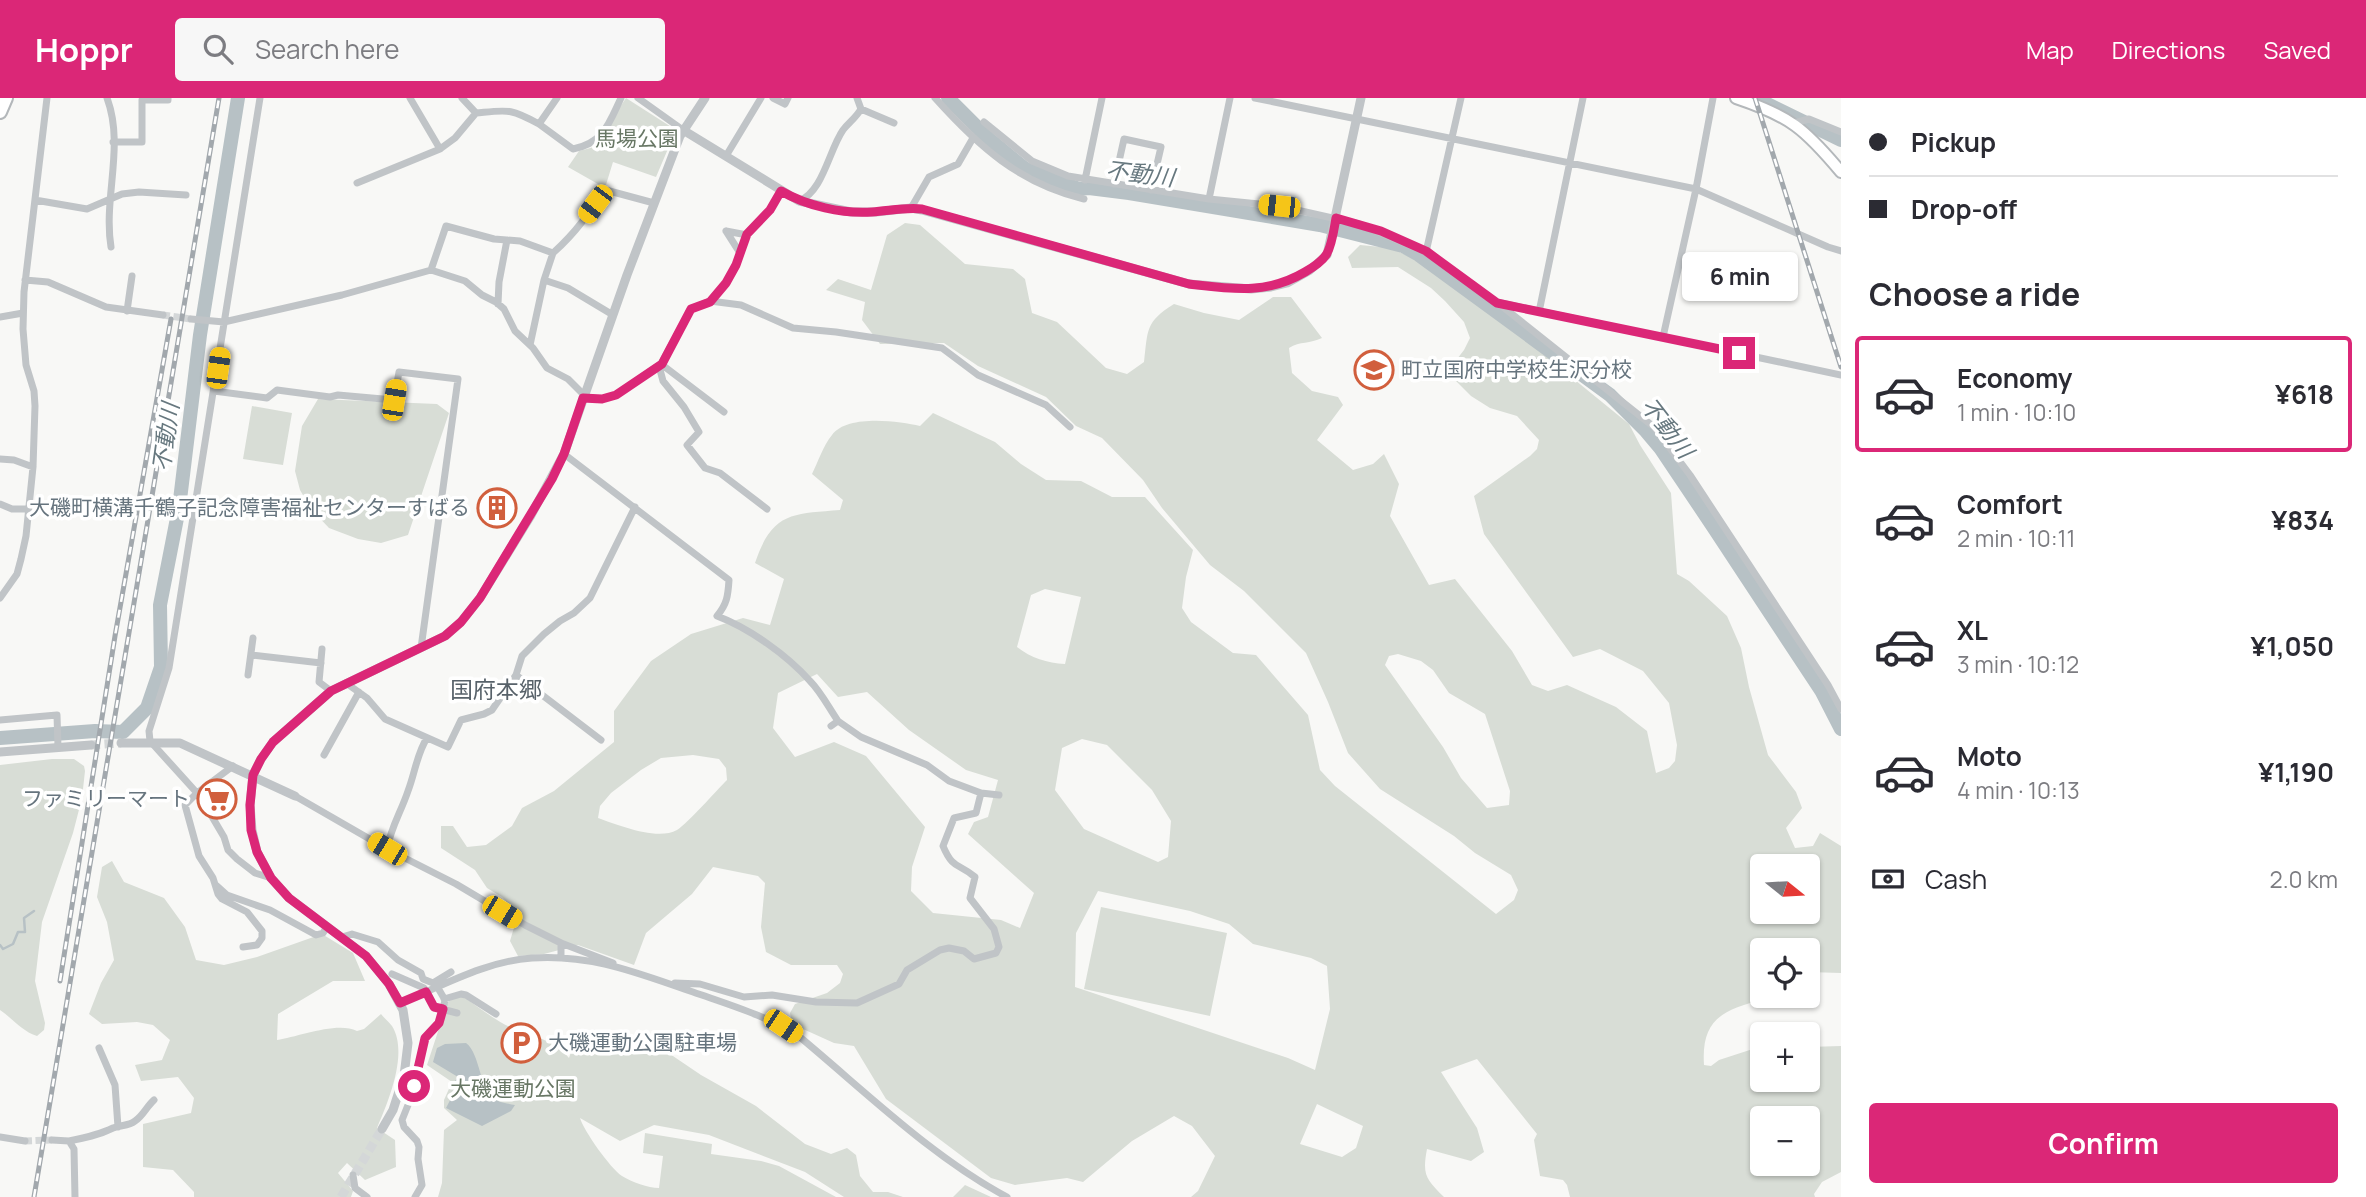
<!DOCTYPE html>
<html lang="en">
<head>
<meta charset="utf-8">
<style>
  :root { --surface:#fff; --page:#f7f7f7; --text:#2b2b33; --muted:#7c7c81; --line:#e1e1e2; --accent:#db2777 }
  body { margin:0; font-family:Manrope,"Noto Sans JP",sans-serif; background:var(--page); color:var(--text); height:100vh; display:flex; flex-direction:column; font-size:26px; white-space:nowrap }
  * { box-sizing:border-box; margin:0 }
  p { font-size:23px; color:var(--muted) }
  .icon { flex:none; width:38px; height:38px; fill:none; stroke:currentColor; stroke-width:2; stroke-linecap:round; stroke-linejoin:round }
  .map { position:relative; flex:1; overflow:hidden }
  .panel { display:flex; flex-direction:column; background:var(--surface); width:525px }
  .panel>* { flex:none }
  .top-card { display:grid; align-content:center; height:154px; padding:0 28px; background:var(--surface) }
  .needle { width:46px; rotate:108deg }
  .buttons { position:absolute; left:1750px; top:756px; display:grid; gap:14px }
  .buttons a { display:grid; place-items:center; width:70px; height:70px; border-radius:7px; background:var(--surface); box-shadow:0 2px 5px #0004; font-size:35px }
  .end { position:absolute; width:32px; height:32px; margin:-16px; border:9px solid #db2777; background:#fff; box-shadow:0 0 0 4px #fff }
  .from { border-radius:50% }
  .bubble { position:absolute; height:49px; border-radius:7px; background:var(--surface); box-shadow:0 2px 5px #0004; font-size:23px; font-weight:700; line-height:49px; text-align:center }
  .car { position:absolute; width:21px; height:42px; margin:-21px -10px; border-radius:9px; box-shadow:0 0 5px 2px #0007; background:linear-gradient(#f5c518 24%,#345 0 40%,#f5c518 0 76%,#345 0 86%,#f5c518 0) }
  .top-card b { display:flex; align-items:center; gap:24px; height:66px; font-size:26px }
  .top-card b+b { border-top:2px solid var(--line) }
  .top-card i { width:18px; height:18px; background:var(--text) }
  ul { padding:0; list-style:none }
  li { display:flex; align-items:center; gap:21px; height:116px; margin:0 14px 10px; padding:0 14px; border:4px solid transparent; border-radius:7px }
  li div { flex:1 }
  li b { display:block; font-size:26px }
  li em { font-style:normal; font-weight:700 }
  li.selected { border-color:var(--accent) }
  li>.icon { width:63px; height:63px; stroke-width:1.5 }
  h2 { padding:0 28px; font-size:32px; line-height:84px }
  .pay { display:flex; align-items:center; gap:18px; height:77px; padding:0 28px; font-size:26px }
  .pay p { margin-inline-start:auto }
  .primary-button { display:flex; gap:14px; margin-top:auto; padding:14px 28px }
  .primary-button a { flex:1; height:80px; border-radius:7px; background:var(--accent); color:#fff; font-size:28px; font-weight:700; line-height:80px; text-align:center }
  header { display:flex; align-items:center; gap:42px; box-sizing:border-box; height:98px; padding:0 35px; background:var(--accent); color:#fff }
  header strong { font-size:33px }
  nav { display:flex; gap:38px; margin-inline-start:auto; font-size:24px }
  .search { width:490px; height:63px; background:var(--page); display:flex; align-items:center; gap:18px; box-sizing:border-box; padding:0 24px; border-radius:7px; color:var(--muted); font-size:26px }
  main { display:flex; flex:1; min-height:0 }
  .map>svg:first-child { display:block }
  .green { fill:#d8ddd6; fill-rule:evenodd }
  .water { fill:#b7c1c5 }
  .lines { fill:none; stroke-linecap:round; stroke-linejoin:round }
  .stream { stroke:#b7c1c5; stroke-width:2.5 }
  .river { stroke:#b7c1c5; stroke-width:14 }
  .minor-tunnel { stroke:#d4d7d8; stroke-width:7; stroke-dasharray:7 3.5; stroke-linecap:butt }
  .tertiary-tunnel { stroke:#d4d7d8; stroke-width:9; stroke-dasharray:9 4.5; stroke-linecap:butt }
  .primary-casing { stroke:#b4b8bb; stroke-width:14 }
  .trunk-casing { stroke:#b3b7ba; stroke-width:16 }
  .minor { stroke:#c0c4c7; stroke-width:7 }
  .tertiary { stroke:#c0c4c7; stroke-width:9 }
  .primary { stroke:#fff; stroke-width:10 }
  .trunk { stroke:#fff; stroke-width:12 }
  .rail-casing { stroke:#a2a8ad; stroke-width:5 }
  .rail { stroke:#fff; stroke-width:2.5; stroke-dasharray:8; stroke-linecap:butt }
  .route { stroke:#db2777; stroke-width:9 }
  .labels { text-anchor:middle; stroke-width:7; stroke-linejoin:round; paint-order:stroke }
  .park-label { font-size:21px; fill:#687765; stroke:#fff }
  .poi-label { font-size:21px; fill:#66747e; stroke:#fff; text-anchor:start }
  .water-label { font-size:23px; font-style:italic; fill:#67787f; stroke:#fff }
  .neighbourhood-label { font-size:23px; fill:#58626a; stroke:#fff }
</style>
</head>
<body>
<header>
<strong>Hoppr</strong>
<div class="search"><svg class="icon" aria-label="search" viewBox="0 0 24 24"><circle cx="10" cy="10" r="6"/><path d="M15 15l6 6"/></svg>Search here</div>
<nav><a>Map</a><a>Directions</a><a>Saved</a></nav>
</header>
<main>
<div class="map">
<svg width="1841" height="1099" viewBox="0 0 1841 1099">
  <rect width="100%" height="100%" fill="#f8f8f6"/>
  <path class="green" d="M626 0 676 32 656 79 613 64 605 90 568 69 579 53 594 49Z
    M905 125 920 127 965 166 1013 171 1025 181 1032 215 1057 224 1106 270 1127 276 1144 264C1148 232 1145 224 1174 206L1204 215 1239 222 1273 199H1291L1322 240C1310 246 1300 243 1289 250L1292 275 1312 293 1338 299 1343 307 1317 342 1353 372 1373 366 1384 356 1399 386 1390 418 1429 487 1455 481 1512 553 1532 587 1548 593 1567 587 1616 609 1647 633 1656 675 1669 670 1675 663 1677 647 1669 605 1643 573 1600 551 1573 559 1484 436 1474 398 1530 358 1537 351 1539 342 1517 318 1490 310 1471 298 1447 274 1464 252 1470 240 1464 224 1445 203 1431 190 1398 169 1352 170 1348 159 1360 147 1392 150 1431 170 1516 234 1629 326 1640 347 1671 395 1677 476 1689 483 1727 518 1741 550 1749 589 1768 657 1796 694 1802 710 1786 730 1795 750 1813 748 1820 735 1841 748V875L1808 874V852H1762V898H1766L1762 902C1722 912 1701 922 1704 967L1711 968 1719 962 1762 948V982H1808V949L1841 948V1074L1822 1084 1814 1096 1815 1099H1570L1567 1087 1563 1082 1540 1078 1534 1042 1537 1036 1477 961 1441 974 1477 1030 1484 1054 1471 1063 1427 1051C1422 1077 1426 1081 1444 1099H1191L1198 1093 1215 1058 1192 1028 1174 1018 1132 1043 1083 1084 1067 1080 1015 1087 991 1080 886 1001 854 948 834 945 792 926 790 915 795 906 827 895 840 885 843 876 837 867H791L766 854 761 829 765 785 758 778 713 769 692 796 646 835 634 867 578 847 544 856 518 858 510 843 518 816 502 799 487 790 475 772 441 750V728H453L467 749 486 747 512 728 522 710 554 693 614 644V613L651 563 691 536 743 520 770 527 784 481 755 465C772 414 792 416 840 412L843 402 812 376C818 364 823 348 832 337 847 316 899 323 920 328L933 315 995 344 1021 366 1046 382 1081 383 1112 399H1145L1193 452 1186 479 1182 510 1191 524 1233 555 1256 557 1308 617 1320 672 1335 688 1496 816 1514 802 1518 792 1511 777 1475 755 1454 738 1380 691 1348 655 1328 604 1306 555 1244 493 1210 467 1162 410 1143 382 1102 340 1076 328 1046 299 978 268 944 245 880 246 862 222 865 204 826 192 838 181 871 192 887 137ZM1045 491 1081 499 1065 566C1047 565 1031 560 1017 549L1031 497ZM1398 556 1421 563 1433 572 1449 595 1485 616 1510 693 1509 707 1487 710 1461 680 1443 649 1385 567 1389 558ZM817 576 838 599 867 594 909 632 966 672 998 682 988 719 974 724 968 736 1034 795 1020 830 1001 822 933 815 911 793 912 769 925 729 866 658 834 644 795 659 773 630 778 595ZM1082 641 1107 647 1152 692 1171 723 1168 759 1158 764 1084 731 1055 692 1062 650ZM693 657 719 661 726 670 727 682C716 693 688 725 677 732 657 743 618 727 598 720L600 708 611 695 641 672 661 660ZM1762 768H1808V814H1762ZM1098 793 1190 813 1229 826 1253 846 1311 860 1327 868 1330 911 1315 972 1288 960 1075 889 1076 835ZM1317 1006 1363 1028 1356 1050 1342 1059 1300 1046ZM1762 1020H1808V1066H1762Z
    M318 301 437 306 449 315 408 437 381 445 358 441 329 430 311 411 300 392 295 373 302 328Z
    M252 308 292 315 283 367 243 361Z
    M52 661H74L84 668 85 673 82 700 73 735 42 824 35 883 45 925 44 932 37 938C23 934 12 920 0 912V667Z
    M112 763 124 784 164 800 185 829 196 862 224 867 257 859 322 836 353 855 365 883H333L278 916 277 942C298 939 337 923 357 933L364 931 381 916C384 920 389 924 392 928 409 955 388 1004 377 1030L395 1042 396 1069 365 1082 347 1065 338 1075 353 1093 351 1099H194V1094L173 1072 143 1069V1026L191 1015 194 1000 178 979 141 983 135 967 162 962 170 942 153 927 137 924 102 926 89 916 101 885 114 862 107 824 97 799 102 769Z
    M1101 809 1227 835 1210 918 1084 891Z
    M461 897C477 908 494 922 512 930 532 938 555 942 569 960L572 951 626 955 633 948 667 954 701 977 756 1008 805 1046 831 1056 847 1050 856 1057 860 1078 873 1094H888L903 1099H844L805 1074 709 1037 654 1027 620 1043 580 1020C584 1033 610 1070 622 1078 632 1084 648 1090 659 1090L663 1058 643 1055 645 1035 712 1046 711 1056 761 1063 779 1068 836 1099H438L442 1085 444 1032 457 1022 444 1010V1002L452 984 427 967 447 906 450 901Z
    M965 1087 991 1099H953Z"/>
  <path class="water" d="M466 945C481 956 478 992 498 1003 503 1005 510 1006 515 1007L511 1013 482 1028 446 1010 459 985 455 983 458 979 433 964 437 950 445 946Z"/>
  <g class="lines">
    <path class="stream" d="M0 847 3 851 13 846 18 834H25L24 820 34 813"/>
    <path class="river" d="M948 0 989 41 1024 70 1079 91 1089 90 1129 95 1320 127 1403 148 1419 157 1610 297 1645 332 1661 351 1714 430 1822 594 1841 631
      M1755 0 1841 42
      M0 640 95 633 123 634 147 610 161 569 160 507 179 410 200 237 238 0"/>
    <path class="minor-tunnel" d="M163 217 191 221
      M25 1043 52 1042"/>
    <path class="tertiary-tunnel" d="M91 647 121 645
      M341 1099 382 1031"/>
    <g class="primary-casing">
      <path id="primary" d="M1736 0C1790 18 1805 31 1841 74"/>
    </g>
    <g class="trunk-casing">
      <path id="trunk" d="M0 14 6 0"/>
    </g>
    <path class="minor" d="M107 0C125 48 103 100 111 149
      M462 0 476 15
      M638 0 683 32
      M773 0 785 6 788 0
      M857 0 861 11 894 25
      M935 0C979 49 1019 85 1084 101
      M1255 0 1696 91 1828 149 1841 153
      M984 24 1032 63 1068 78 1209 101 1279 108 1359 126 1426 154 1503 209 1654 329 1690 377 1828 587 1841 611
      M1794 25 1809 21 1841 34
      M539 26 573 51C604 45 609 25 621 0
      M113 44H142V2H168V0
      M440 51 455 40 476 15C508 12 510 10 539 26L557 0
      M726 58 761 0
      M1085 82 1102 0
      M357 85 440 51 410 0
      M1114 86 1124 41 1161 49 1151 92
      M1209 101 1230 0
      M35 102 87 111 122 96 139 94 186 97
      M799 103C823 94 829 52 843 32 849 24 855 21 861 11
      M911 110 929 79 958 66 973 40
      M726 133 740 155
      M726 133 747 137
      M1426 154 1461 0
      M553 155 544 182 568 190 613 217
      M431 172 465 183 482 197 496 204 504 211 515 233 533 250 547 270 568 281 584 297
      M25 182 48 184 106 209 163 217
      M710 203 741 207 793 230 836 234 942 250 978 277 1046 307 1070 329
      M1501 205 1841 277
      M498 206 499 184 507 142
      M127 213 132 178
      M1539 214 1583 0
      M0 219 23 215
      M191 221 224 224 342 197 431 172 446 128 494 141 520 143 553 155C573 137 591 115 602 91L654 105
      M1663 239 1696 91 1713 0
      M530 247 544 182
      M661 266 724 314
      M659 268 663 283 684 309 699 334 687 347 705 370 720 375 767 411
      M214 293 267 300 277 292 330 299 338 297 394 302 399 274 458 281 421 550
      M583 300 602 301 616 297 661 266 691 211 710 203 726 185 736 168 747 137 770 112 781 93
      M564 356 729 482C728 498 727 506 717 518 749 530 787 557 810 583 821 594 829 610 838 623L831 628
      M0 361 14 362 33 369
      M0 406 12 411H29
      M0 500 17 476 21 461 26 438 33 369 35 308 34 293 26 267 23 231 24 194 47 0
      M322 551 319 584 331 593
      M251 557 321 565
      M248 577 253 540
      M516 577 601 642
      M346 585 367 600 385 621 448 649 461 622 484 616 492 612 516 577 522 558 544 536 560 523 574 515 590 500 635 409
      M0 622 57 617 58 649
      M838 623 861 639 927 667 949 683 981 695 999 697
      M324 657 359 594
      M233 668 197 695 150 643 149 633 169 570 260 0
      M295 698 387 751 456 786 525 827 561 845V860
      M387 751C391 729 401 714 408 693 415 675 417 655 427 640
      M217 788 227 797 270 812 316 837 323 835 327 829
      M342 839 352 836 378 844 398 862 421 875 423 881 433 885 451 874
      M561 845 613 865
      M243 849 257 847 262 840V833L247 814 222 801 218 796 213 780 199 758 185 707 197 695 201 700 224 739 228 752 237 761 255 775 271 780
      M392 876 424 890 434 909 457 915
      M675 885 700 886 744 899 772 897 816 904 857 905 899 886 907 872 940 852 949 850 964 853 974 861 996 855 999 849 994 831 970 800 975 779C959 765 953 772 943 748L954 720 976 715 981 695
      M444 901 461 896 466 897 496 916
      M400 905C442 888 486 863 532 860 592 856 637 875 693 894 730 907 768 918 801 940 867 995 931 1058 1007 1099
      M99 950 115 987 118 1029
      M0 1039 25 1043
      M52 1042 69 1043 74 1051 75 1099
      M69 1043C84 1040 99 1037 113 1030 120 1027 129 1028 135 1023 143 1018 147 1008 154 1002
      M353 1077 355 1090 367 1099
      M415 1099 422 1087 418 1061 419 1049 417 1043 404 1029 402 1022 412 997 425 940 439 925 442 916 445 902 438 890"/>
    <path class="tertiary" d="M683 32 799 103 851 114H876L911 110 922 112 1189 186 1251 191 1271 189 1287 185 1310 172 1327 157 1361 0
      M121 645H180L295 698
      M0 654 91 647
      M382 1031 393 1012 404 978 408 945 403 912 389 886 366 858 289 800 271 780 257 754 252 732 250 707 253 677 261 661 273 644 331 593 445 538 461 524 480 500 530 419 564 356 627 177 680 38 705 0"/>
    <use href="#primary" class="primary"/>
    <use href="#trunk" class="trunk"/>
    <g class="rail-casing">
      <path id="rail" d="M1755 0 1841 269
        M60 883 115 538 171 221
        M34 1099 219 0"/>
    </g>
    <use href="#rail" class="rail"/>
  </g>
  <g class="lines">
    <path class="route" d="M414 988 425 940 439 925 443 911 434 909 426 894 400 905 389 886 366 858 289 800 271 780 257 754 251 732 250 707 253 677 261 661 273 644 331 593 445 538 461 524 480 500 552 381 564 356 583 300 602 301 616 297 662 266 691 211 710 204 726 185 736 167 747 136 770 112 781 93C807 108 842 116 872 114 889 113 905 109 922 111L1189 186C1232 191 1266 197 1305 174 1312 170 1322 163 1326 157 1332 148 1334 131 1336 120L1381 133 1426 153 1497 205 1739 255"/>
  </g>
  <defs>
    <g id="school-ring" transform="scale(2.0125)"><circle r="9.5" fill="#fff" stroke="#d15f3d" stroke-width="1.5"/><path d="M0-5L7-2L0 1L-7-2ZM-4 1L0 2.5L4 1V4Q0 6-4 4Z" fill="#d15f3d"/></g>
    <g id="building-ring" transform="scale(2.0125)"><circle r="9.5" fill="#fff" stroke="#d15f3d" stroke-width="1.5"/><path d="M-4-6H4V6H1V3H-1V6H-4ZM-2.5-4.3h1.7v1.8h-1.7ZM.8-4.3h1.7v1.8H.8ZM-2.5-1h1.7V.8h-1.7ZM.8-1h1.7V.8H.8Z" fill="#d15f3d"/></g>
    <g id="supermarket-ring" transform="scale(2.0125)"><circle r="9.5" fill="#fff" stroke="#d15f3d" stroke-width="1.5"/><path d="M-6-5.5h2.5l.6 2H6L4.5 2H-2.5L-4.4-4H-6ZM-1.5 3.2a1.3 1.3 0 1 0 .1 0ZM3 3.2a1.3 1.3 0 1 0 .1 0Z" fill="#d15f3d"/></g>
    <g id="parking-ring" transform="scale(2.0125)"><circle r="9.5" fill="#fff" stroke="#d15f3d" stroke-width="1.5"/><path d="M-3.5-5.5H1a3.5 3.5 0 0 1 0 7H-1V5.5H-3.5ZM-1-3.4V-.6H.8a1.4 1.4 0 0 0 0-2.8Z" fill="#d15f3d"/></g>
  </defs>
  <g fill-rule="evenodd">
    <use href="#school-ring" x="1374" y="272"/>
    <use href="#building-ring" x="497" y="410"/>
    <use href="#supermarket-ring" x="217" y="701"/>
    <use href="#parking-ring" x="521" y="945"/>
  </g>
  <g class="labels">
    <g class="park-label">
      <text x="637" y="48">馬場公園</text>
      <text x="513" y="998">大磯運動公園</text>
    </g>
    <g class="poi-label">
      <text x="1401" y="279">町立国府中学校生沢分校</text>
      <text x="470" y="417" text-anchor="end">大磯町横溝千鶴子記念障害福祉センターすばる</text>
      <text x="190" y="708" text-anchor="end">ファミリーマート</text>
      <text x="548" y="952">大磯運動公園駐車場</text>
    </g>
    <g class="water-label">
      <text transform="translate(1140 76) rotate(7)" y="8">不動川</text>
      <text transform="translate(1667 330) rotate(52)" y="8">不動川</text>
      <text transform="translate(166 339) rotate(-82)" y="8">不動川</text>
    </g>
    <g class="neighbourhood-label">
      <text x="496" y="600">国府本郷</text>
    </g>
  </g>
</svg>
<div class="buttons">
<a><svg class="needle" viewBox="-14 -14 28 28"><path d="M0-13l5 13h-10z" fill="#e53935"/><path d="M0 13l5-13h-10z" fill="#7c7c81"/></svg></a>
<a><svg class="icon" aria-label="locate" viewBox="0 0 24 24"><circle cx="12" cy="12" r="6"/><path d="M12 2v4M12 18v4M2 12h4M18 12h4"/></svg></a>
<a>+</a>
<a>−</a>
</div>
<i class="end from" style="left:414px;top:988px"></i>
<i class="end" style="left:1739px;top:255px"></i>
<div class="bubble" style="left:1682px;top:154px;width:116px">6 min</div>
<i class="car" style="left:595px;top:106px;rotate:217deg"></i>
<i class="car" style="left:1279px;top:108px;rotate:276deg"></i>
<i class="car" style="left:218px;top:270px;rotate:8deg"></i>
<i class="car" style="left:394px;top:302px;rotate:9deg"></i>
<i class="car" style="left:387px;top:751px;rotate:301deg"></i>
<i class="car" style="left:502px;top:814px;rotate:121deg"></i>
<i class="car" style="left:783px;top:928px;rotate:124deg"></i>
</div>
<section class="panel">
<div class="top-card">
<b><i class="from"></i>Pickup</b>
<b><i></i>Drop-off</b>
</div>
<h2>Choose a ride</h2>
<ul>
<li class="selected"><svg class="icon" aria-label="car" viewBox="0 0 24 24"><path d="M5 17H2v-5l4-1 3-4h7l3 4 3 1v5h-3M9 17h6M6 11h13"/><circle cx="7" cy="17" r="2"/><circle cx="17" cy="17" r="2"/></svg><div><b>Economy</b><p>1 min · 10:10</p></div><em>¥618</em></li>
<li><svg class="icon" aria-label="car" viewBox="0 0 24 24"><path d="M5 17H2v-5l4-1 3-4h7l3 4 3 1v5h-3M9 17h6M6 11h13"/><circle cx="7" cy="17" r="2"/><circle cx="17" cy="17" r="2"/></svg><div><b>Comfort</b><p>2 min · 10:11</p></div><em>¥834</em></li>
<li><svg class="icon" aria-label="car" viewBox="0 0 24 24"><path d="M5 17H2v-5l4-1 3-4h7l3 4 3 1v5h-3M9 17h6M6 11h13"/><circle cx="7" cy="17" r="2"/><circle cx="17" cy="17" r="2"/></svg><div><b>XL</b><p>3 min · 10:12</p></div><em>¥1,050</em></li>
<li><svg class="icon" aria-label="car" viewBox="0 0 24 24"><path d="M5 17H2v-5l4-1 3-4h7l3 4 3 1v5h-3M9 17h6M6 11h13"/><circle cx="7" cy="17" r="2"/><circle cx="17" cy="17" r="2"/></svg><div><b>Moto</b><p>4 min · 10:13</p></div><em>¥1,190</em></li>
</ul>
<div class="pay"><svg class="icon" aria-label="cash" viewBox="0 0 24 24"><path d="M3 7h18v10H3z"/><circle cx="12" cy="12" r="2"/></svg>Cash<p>2.0 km</p></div>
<div class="primary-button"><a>Confirm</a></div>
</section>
</main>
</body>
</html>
